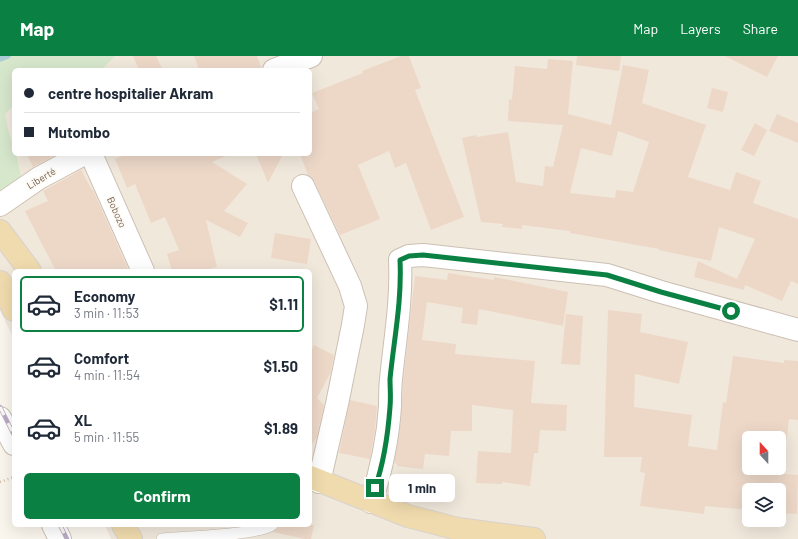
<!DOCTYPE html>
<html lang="en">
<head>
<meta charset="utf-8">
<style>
  :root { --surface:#fff; --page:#f2f2f3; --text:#1f2937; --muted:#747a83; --line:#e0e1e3; --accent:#0b8043 }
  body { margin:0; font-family:Barlow,sans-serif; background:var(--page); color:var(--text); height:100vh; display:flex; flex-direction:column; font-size:15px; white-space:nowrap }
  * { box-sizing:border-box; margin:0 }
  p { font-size:13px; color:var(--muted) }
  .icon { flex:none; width:22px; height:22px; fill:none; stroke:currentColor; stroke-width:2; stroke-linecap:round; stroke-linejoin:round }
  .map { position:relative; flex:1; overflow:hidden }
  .details { position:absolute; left:12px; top:213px; width:300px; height:258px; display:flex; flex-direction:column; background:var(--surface); border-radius:6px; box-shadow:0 4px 16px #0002 }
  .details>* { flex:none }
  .top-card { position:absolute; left:12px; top:12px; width:300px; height:88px; border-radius:6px; box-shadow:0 4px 16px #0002; display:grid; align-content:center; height:88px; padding:0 12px; background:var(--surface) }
  .needle { width:26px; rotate:339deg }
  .fabs { position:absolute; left:742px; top:375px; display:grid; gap:8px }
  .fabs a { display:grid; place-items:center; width:44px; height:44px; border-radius:6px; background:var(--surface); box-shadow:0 4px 16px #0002; font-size:20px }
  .end { position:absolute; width:18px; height:18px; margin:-9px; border:5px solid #0b8043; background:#fff; box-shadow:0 0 0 2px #fff }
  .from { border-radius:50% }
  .bubble { position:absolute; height:28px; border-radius:6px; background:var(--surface); box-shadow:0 4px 16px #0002; font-size:13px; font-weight:700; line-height:28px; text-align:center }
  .top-card b { display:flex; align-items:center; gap:14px; height:38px; font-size:15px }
  .top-card b+b { border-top:1px solid var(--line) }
  .top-card i { width:10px; height:10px; background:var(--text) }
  ul { padding:7px 0 0; list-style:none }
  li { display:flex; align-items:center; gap:12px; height:56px; margin:0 8px 6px; padding:0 4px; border:2px solid transparent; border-radius:6px }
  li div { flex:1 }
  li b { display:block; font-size:15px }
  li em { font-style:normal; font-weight:700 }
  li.active { border-color:var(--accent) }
  li>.icon { width:36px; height:36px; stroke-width:1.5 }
  .action { display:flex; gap:8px; margin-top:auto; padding:8px 12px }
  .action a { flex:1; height:46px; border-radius:6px; background:var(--accent); color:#fff; font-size:16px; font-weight:700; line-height:46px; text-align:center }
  header { display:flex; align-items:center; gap:24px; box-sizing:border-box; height:56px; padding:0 20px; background:var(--accent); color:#fff }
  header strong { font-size:19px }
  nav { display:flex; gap:22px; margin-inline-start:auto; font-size:14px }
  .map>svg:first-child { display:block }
  .residential { fill:#f1e8dc; fill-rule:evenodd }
  .green { fill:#d6e7cc }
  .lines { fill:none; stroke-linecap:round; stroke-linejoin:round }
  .stream { stroke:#aacbd3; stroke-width:5.5 }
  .building { fill:#edd8c8; fill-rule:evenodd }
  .lane-casing { stroke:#ccbfb3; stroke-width:12 }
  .street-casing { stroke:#ccbfb3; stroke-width:24 }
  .secondary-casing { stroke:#cec0b1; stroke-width:24 }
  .primary-casing { stroke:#d8d2cf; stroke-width:24 }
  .path { stroke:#d2bcaa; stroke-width:2.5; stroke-dasharray:1 3; stroke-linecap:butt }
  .lane { stroke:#fff; stroke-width:11 }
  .street { stroke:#fff; stroke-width:22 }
  .secondary { stroke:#fff; stroke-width:22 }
  .primary { stroke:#f0dbae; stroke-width:22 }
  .rail-casing { stroke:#baabc4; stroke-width:4.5 }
  .rail { stroke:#fdfaf3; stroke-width:3; stroke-dasharray:9; stroke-linecap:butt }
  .route { stroke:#0b8043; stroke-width:5 }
  .labels { text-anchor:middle; stroke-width:3.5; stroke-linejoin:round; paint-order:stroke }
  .street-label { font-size:10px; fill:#745f52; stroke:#fdfaf3 }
</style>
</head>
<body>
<header>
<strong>Map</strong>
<nav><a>Map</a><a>Layers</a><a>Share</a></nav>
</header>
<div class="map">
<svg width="798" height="483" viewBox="0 0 798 483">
  <rect width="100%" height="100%" fill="#fbf6ed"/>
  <path class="residential" d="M7 0H798V483H111L105 469H310V215H14V283L0 255V3ZM14 14H310V98H14ZM749 382H779V412H749ZM749 434H779V464H749Z"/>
  <path class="green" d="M0 0H115L101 14H14V49L5 58 8 73 14 92V98H16L22 125 2 138 0 134Z"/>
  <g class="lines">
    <path class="stream" d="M0 3 8 0"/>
  </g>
  <path class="building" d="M133 0H156L163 14H139Z
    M194 0H257L262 14H199Z
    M401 0H409L421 32 415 34 464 161 431 174 406 107 395 112 389 95 358 109 380 163 340 179 314 125 308 119 300 98H310V57L319 53 312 37 363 17 362 15Z
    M577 0H621L619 15 576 9Z
    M725 0H778L767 21Z
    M548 3 573 5 568 58 611 69 623 9 649 14 642 47 706 69 688 121 730 134 736 116 761 125 753 147 798 163V228L791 225 782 245 745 229 744 234 694 221 698 205 737 223 755 183 719 171 711 205 659 194V193L570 177V175L522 169V173L502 171 503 168 481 166 462 82 476 79 477 81 508 76 516 126 543 130 545 110 553 111 563 69 508 65 509 43 512 44 515 10 547 13ZM618 75 649 86 633 136 616 134 615 142 570 137 581 92 612 100Z
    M712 32 728 36 723 56 707 52Z
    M777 58 798 67V87L769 75Z
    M755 67 767 74 754 100 741 94Z
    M27 98H53L54 100 33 111Z
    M127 98H230L212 106 247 128 224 155 248 167 240 181 206 164 217 211 201 215H172L167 198 179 194 165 161 151 167 135 128 127 132 115 103Z
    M256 98H283L268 127Z
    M81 114 92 134H93L129 215H56L29 163 25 155 48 145 43 135Z
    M275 177 311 183 307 208 271 202Z
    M448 217 494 224V221L568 236 563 270 479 253 477 269 461 267 463 252 427 246 422 284 456 288 455 298 535 305 531 347 567 349 566 375 540 374 538 397H534L530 430 502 426V428L476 427 478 395 511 397 513 354 472 349V375H451L449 400 425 398 423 413 397 410V408L394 407 401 364 403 327 415 220 447 224Z
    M608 254 642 258 640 276 688 286 679 328 635 318 634 351 692 359 688 390 717 394 723 346 726 347 733 300 784 307V304L798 305V364L789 363 787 382H749V412H784V418L798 419 797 458 779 457V434H749V454L705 450 704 458 640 450 645 417 640 416 642 401H604Z
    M566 258 583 260 580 309 561 308Z
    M314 289 334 299 330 318 317 342 324 349 317 381 310 391V298Z
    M350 344 377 350 375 373 370 403 339 397Z
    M279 469H314L311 483H305L273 476 277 473Z"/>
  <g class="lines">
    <g class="lane-casing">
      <path id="lane" d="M162 483C183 481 259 479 272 469"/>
    </g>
    <g class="street-casing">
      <path id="street" d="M91 98 143 215
        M303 130 350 230 356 250 353 269 337 348 319 426
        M0 362 14 388
        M371 446C381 415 388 383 390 350 390 341 390 332 391 323 395 283 402 244 400 204L409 200 423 199 607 219 661 236 798 274
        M53 469 60 483"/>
    </g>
    <g class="secondary-casing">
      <path id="secondary" d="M274 14 311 0
        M0 149 39 122 84 98"/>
    </g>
    <g class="primary-casing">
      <path id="primary" d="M0 175 30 215
        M0 226 14 254
        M310 421 408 460 458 473 534 483
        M123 469 131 483"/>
    </g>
    <path class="path" d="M0 426 14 421"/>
    <use href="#lane" class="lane"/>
    <use href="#street" class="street"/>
    <use href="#secondary" class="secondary"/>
    <use href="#primary" class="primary"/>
    <g class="rail-casing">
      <path id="rail" d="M0 351 14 379
        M60 469 67 483"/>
    </g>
    <use href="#rail" class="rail"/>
  </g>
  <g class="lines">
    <path class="route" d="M375 432C384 406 388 378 390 351 391 341 390 332 390 323 394 283 402 245 400 204L409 200 423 199 607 219 661 236 731 255"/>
  </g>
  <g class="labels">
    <g class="street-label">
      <text transform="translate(41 122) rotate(-31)" y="4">Liberté</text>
      <text transform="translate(117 156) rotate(66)" y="4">Bobozo</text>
    </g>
  </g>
</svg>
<div class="fabs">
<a><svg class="needle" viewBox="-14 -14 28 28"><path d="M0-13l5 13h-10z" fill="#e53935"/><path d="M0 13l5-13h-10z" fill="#747a83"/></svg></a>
<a><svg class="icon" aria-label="layers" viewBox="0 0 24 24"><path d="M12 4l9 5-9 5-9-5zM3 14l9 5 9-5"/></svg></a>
</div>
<i class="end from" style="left:731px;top:255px"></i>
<i class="end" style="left:375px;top:432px"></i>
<div class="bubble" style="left:389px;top:418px;width:66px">1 min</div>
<div class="top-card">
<b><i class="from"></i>centre hospitalier Akram</b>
<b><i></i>Mutombo</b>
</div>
<section class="details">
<ul>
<li class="active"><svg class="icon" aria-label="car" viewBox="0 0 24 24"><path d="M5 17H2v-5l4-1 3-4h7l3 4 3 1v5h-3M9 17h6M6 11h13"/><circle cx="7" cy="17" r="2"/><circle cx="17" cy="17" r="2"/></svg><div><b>Economy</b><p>3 min · 11:53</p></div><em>$1.11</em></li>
<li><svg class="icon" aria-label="car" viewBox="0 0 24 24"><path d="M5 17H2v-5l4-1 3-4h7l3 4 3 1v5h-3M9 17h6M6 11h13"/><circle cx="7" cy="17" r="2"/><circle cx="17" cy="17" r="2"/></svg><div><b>Comfort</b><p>4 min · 11:54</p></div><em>$1.50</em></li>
<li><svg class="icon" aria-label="car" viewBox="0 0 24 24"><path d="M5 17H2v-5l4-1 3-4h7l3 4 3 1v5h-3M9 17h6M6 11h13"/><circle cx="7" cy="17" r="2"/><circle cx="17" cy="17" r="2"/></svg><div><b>XL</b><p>5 min · 11:55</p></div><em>$1.89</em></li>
</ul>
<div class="action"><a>Confirm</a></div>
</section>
</div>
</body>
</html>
